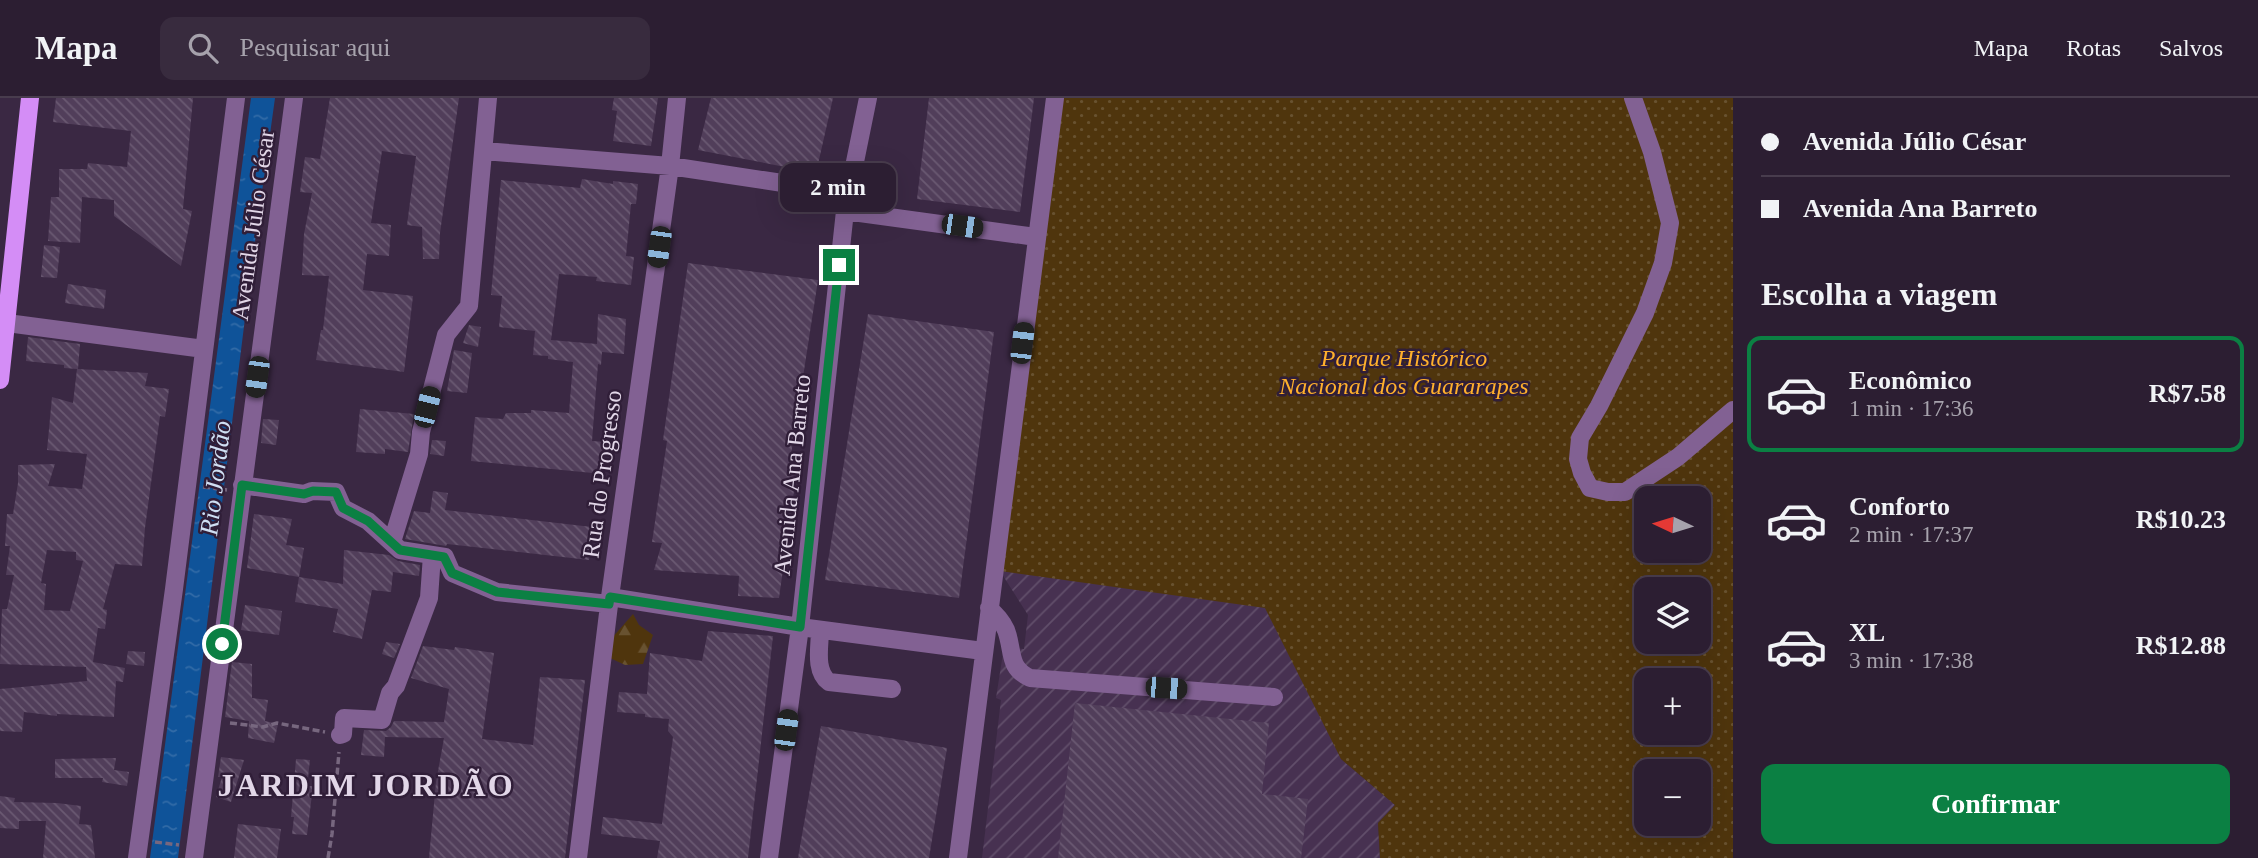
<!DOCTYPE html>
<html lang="pt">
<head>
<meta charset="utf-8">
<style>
  :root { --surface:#2c1e32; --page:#382b3e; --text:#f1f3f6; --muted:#a6a2ac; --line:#483c4d; --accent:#0b8043 }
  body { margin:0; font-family:Georgia,serif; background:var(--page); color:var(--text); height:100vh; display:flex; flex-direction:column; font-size:26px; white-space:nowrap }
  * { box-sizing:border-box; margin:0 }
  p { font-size:23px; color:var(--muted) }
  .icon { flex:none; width:38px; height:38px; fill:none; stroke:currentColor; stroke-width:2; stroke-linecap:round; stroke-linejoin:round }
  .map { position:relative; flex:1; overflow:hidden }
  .side { display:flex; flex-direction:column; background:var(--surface); width:525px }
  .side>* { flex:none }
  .guide { display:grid; align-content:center; height:154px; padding:0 28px; background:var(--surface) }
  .needle { width:46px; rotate:274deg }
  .tools { position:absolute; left:1634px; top:388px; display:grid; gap:14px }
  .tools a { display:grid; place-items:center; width:77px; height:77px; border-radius:14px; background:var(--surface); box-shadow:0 7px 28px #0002,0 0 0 2px var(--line); font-size:35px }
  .end { position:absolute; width:32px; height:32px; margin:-16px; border:9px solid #0b8043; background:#fff; box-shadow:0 0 0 4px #fff }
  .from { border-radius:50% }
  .bubble { position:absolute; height:49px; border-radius:14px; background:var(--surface); box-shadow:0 7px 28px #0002,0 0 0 2px var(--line); font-size:23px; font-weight:800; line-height:49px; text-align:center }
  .car { position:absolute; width:21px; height:42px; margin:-21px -10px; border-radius:9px; box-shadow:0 0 5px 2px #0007; background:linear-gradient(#222 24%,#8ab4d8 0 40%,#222 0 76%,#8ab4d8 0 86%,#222 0) }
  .guide b { display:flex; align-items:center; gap:24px; height:66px; font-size:26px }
  .guide b+b { border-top:2px solid var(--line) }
  .guide i { width:18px; height:18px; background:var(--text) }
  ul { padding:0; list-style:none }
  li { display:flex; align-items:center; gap:21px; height:116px; margin:0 14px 10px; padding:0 14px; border:4px solid transparent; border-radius:14px }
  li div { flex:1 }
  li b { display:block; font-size:26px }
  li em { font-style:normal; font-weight:800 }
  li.selected { border-color:var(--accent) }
  li>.icon { width:63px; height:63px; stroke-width:1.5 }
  h2 { padding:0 28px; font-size:32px; line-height:84px }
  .action { display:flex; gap:14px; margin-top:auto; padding:14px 28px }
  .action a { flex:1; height:80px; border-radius:14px; background:var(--accent); color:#fff; font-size:28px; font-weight:800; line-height:80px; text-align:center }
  header { display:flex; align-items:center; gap:42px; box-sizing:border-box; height:98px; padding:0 35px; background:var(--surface); border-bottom:2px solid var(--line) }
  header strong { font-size:33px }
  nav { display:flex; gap:38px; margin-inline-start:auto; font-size:24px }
  .search { width:490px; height:63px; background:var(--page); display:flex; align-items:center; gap:18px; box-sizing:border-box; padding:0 24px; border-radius:14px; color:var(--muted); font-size:26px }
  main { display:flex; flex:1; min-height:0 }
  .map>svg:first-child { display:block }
  .industrial { fill:url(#industrial-furrows) }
  .forest { fill:url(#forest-firs) }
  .park { fill:url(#park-dots); fill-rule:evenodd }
  .water { fill:url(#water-ripples) }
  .building { fill:url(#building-back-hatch); fill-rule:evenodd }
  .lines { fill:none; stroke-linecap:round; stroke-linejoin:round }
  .path { stroke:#77677f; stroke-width:3.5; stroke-dasharray:7 3.5; stroke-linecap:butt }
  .minor { stroke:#826193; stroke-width:18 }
  .major { stroke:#d48df6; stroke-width:18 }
  .route { stroke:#0b8043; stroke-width:9 }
  .labels { text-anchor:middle; stroke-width:5; stroke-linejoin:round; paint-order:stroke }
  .street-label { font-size:24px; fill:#e2d7e8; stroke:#301e38 }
  .park-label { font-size:24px; font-style:italic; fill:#ffb02c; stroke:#301e38 }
  .water-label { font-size:26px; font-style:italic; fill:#cfdff3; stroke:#301e38 }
  .district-label { font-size:32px; font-weight:bold; letter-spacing:2px; fill:#e2d7e8; stroke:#301e38 }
</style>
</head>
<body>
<header>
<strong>Mapa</strong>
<div class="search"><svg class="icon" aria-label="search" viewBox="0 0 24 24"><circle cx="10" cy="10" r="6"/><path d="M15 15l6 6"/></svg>Pesquisar aqui</div>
<nav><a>Mapa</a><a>Rotas</a><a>Salvos</a></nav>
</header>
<main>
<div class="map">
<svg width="1733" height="760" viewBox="0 0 1733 760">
  <defs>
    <pattern id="industrial-furrows" width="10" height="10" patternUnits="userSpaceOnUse" patternTransform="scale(1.75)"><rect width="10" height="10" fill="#473151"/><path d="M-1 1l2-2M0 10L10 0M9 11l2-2" fill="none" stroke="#614e6a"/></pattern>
    <pattern id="forest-firs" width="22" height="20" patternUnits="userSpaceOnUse" patternTransform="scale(1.75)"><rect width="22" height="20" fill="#4f350d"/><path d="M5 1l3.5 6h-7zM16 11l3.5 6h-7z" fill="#685230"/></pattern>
    <pattern id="park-dots" width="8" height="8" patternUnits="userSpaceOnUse" patternTransform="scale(1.75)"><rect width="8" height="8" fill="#4f350d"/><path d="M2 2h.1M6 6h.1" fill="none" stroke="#685230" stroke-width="1.8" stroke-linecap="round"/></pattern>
    <pattern id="water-ripples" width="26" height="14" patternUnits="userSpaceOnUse" patternTransform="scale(1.75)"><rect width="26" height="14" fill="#0f5399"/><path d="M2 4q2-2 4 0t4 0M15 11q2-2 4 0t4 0" fill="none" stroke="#326ba7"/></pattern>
    <pattern id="building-back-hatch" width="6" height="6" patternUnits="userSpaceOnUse" patternTransform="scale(1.75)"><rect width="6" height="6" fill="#513e5a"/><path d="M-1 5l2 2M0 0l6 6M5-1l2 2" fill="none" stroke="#6a5972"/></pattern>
  </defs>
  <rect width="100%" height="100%" fill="#3a2843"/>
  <path class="industrial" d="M1000 473 1278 501 1341 661 1395 707 1378 725 1380 760H982L1001 602 996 600 1004 549 1024 551 1028 517Z"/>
  <path class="forest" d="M633 516 639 527 653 537 643 566 625 567 610 560 611 541Z"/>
  <path class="park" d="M1057 0H1733V760H1380L1378 725 1395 707 1341 661 1265 510 1000 473ZM1647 401H1699V453H1647ZM1647 492H1699V544H1647ZM1647 583H1699V635H1647ZM1647 674H1699V726H1647Z"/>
  <path class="water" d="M251 0H275L250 180 178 760H150Z"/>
  <path class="building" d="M56 0H193L183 111 192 113 181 168 114 118V102L82 99 80 145 48 143 51 99H59V71H87L88 65 127 69 131 33 53 24Z
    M330 0H459L440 135 439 161H423L422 129 407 127 416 58 382 53 371 125 391 127 389 158 367 156 363 192 413 198 404 274 316 262 321 232H323L329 178 302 177 304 136 312 95 300 94 305 59 320 61Z
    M614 0H658L651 48 613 43 617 13 612 12Z
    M711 0H833L816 75 698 52Z
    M929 0H1034L1020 114 917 101Z
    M582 81 613 86V83L638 86 636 106H631L626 158 634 159 631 187 596 183 597 179 559 176 556 204 551 242 597 246 598 216 626 221 624 256 602 254 601 267 598 266 592 343 606 344 603 376 471 363 475 319 503 321 506 315H531V312L569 315 573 264 548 261V258L533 257 535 233 499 229 502 198 491 197 501 82 580 90Z
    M44 147 60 149 57 180 41 179Z
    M688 165 818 182 790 363 798 364 779 500 738 498 739 478 654 472 662 445 652 444 667 343 663 342Z
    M68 186 106 192 104 211 65 205Z
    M868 216 994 234 959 500 825 482Z
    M469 227 481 229 478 249 463 245Z
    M28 239 80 246 78 271 148 275 145 288 169 291 165 319 160 318 145 430 142 468 115 466 103 511 107 512 105 531 98 530 93 564 125 570 123 584 116 583 114 619 57 616V618L24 614 22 634 0 633V591L87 583 86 569 0 566 2 511H7L14 477H6L10 448H5L7 416H13L18 385V367L55 366 48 388 82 391 87 356 47 352 52 299 73 305 77 271 64 270V267L26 263ZM47 452 76 454V462L83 463 70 513 44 512 46 486 41 485Z
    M454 252 472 255 467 295 447 293Z
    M360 311 414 316 408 354 385 351V356L356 354Z
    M263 321 279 322 276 347 261 345Z
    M432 342 446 343 444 358 430 356Z
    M433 393 448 395 445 412 592 429 589 462 447 446 446 448 405 441 414 413 430 415Z
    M254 416 292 421 286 447 304 450 299 479 247 470Z
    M344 452 389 457 398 463 420 467 419 478 393 474 391 494 372 492 362 541 333 534 338 511 295 504 299 479 343 486Z
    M245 507 282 513 279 537 241 532Z
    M708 533 773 538 748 760H657L660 743 601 736 603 719 662 726 673 639 668 633 669 621 645 619V616L617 614 619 594 647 596 650 555 702 563Z
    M386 544 400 546 394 560 382 556Z
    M423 548 454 552 455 549 494 555 482 641 533 647 540 579 585 582 565 760H429L436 684 444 640 385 639 384 659 361 657 364 632 386 633 391 629 394 623 444 624 449 591 411 580Z
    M128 553 145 554 144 568 126 566Z
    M232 564 252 566V600L268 602 265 623 278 626 274 645 248 640 249 623 225 619Z
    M1075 605 1269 625 1262 696 1308 701 1301 760H1058Z
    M821 628 947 650 929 760H798Z
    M221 659 244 662 231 704 216 699 222 679H218Z
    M116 660 114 672 129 674 127 688 102 684 103 680H55V661Z
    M296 661 310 662 307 688H313L307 737 292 736 294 719H291Z
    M0 698 15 700 14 704 57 705 81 708 79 726 91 727 95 760H43L46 723H19V731L0 730Z
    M238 726 281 731 277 760H234Z"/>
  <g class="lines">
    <path class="path" d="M203 389 227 392
      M230 625 263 629 277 625 325 634
      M155 744 179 747
      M328 760 332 736 339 654"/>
    <path class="minor" d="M1633 0 1652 54 1670 125 1663 165 1645 215 1599 308 1580 340 1578 361 1582 375 1590 390 1608 394H1625L1678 359 1733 312
      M484 53 670 68 848 95
      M845 113 1036 139
      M7 225 204 251
      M242 387 304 396 312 393 336 394 343 410 368 423 400 452 445 459 452 475 497 494 609 506
      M392 444 419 356 421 334 446 237 469 208 488 0
      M610 499 800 529 983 553
      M989 510C996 517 1002 523 1006 532 1014 553 1007 569 1030 580L1274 599
      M820 532C820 548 814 573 829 584L892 591
      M340 637 343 636 344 620 382 622 390 595 396 588 429 500 432 457
      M137 760 174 491 236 0
      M194 760 294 0
      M578 760 610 499 670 68 677 0
      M769 760 800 529 845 113 868 0
      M958 760 1055 0"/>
    <path class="major" d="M0 282 30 0"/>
  </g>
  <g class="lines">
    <path class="route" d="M222 546 242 387 304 396 313 393 336 394 343 410 368 423 400 452 444 459 452 475 497 494 609 506 610 499 800 529 839 167"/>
  </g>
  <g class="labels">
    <g class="street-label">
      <text transform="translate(253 127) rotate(-82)" y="8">Avenida Júlio César</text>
      <text transform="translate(602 376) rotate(-82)" y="8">Rua do Progresso</text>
      <text transform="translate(792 377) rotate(-84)" y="8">Avenida Ana Barreto</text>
    </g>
    <g class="park-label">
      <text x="1404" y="268">Parque Histórico<tspan x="1404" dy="28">Nacional dos Guararapes</tspan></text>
    </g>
    <g class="water-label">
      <text transform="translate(215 380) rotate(-83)" y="9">Rio Jordão</text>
    </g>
    <g class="district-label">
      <text x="366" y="698">JARDIM JORDÃO</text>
    </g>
  </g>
</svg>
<div class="tools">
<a><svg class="needle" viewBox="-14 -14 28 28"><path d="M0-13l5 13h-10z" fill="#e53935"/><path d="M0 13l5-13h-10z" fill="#a6a2ac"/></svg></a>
<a><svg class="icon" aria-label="layers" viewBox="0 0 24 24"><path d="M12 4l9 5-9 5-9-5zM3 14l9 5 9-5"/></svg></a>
<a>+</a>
<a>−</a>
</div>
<i class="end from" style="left:222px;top:546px"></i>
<i class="end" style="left:839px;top:167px"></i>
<div class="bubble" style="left:780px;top:65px;width:116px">2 min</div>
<i class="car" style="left:962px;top:128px;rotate:98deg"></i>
<i class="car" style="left:659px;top:149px;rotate:188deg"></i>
<i class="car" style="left:1022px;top:245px;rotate:7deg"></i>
<i class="car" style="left:257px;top:279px;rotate:188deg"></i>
<i class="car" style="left:427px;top:309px;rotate:14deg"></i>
<i class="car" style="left:1166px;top:590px;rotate:94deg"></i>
<i class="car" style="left:786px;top:632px;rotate:8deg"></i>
</div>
<section class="side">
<div class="guide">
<b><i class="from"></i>Avenida Júlio César</b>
<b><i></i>Avenida Ana Barreto</b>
</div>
<h2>Escolha a viagem</h2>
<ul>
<li class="selected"><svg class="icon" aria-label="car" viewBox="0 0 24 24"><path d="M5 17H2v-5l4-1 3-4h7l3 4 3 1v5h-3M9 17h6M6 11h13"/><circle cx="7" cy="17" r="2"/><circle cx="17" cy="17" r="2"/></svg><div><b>Econômico</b><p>1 min · 17:36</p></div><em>R$7.58</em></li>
<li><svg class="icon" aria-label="car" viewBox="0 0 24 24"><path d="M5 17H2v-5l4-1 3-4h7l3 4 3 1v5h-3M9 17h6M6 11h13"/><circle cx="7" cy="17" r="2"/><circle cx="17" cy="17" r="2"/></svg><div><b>Conforto</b><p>2 min · 17:37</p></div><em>R$10.23</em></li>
<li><svg class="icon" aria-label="car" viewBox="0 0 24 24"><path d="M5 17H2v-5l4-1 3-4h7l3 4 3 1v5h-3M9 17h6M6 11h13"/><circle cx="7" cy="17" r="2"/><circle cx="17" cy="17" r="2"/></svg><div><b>XL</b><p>3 min · 17:38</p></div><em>R$12.88</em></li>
</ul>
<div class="action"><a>Confirmar</a></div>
</section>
</main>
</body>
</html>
